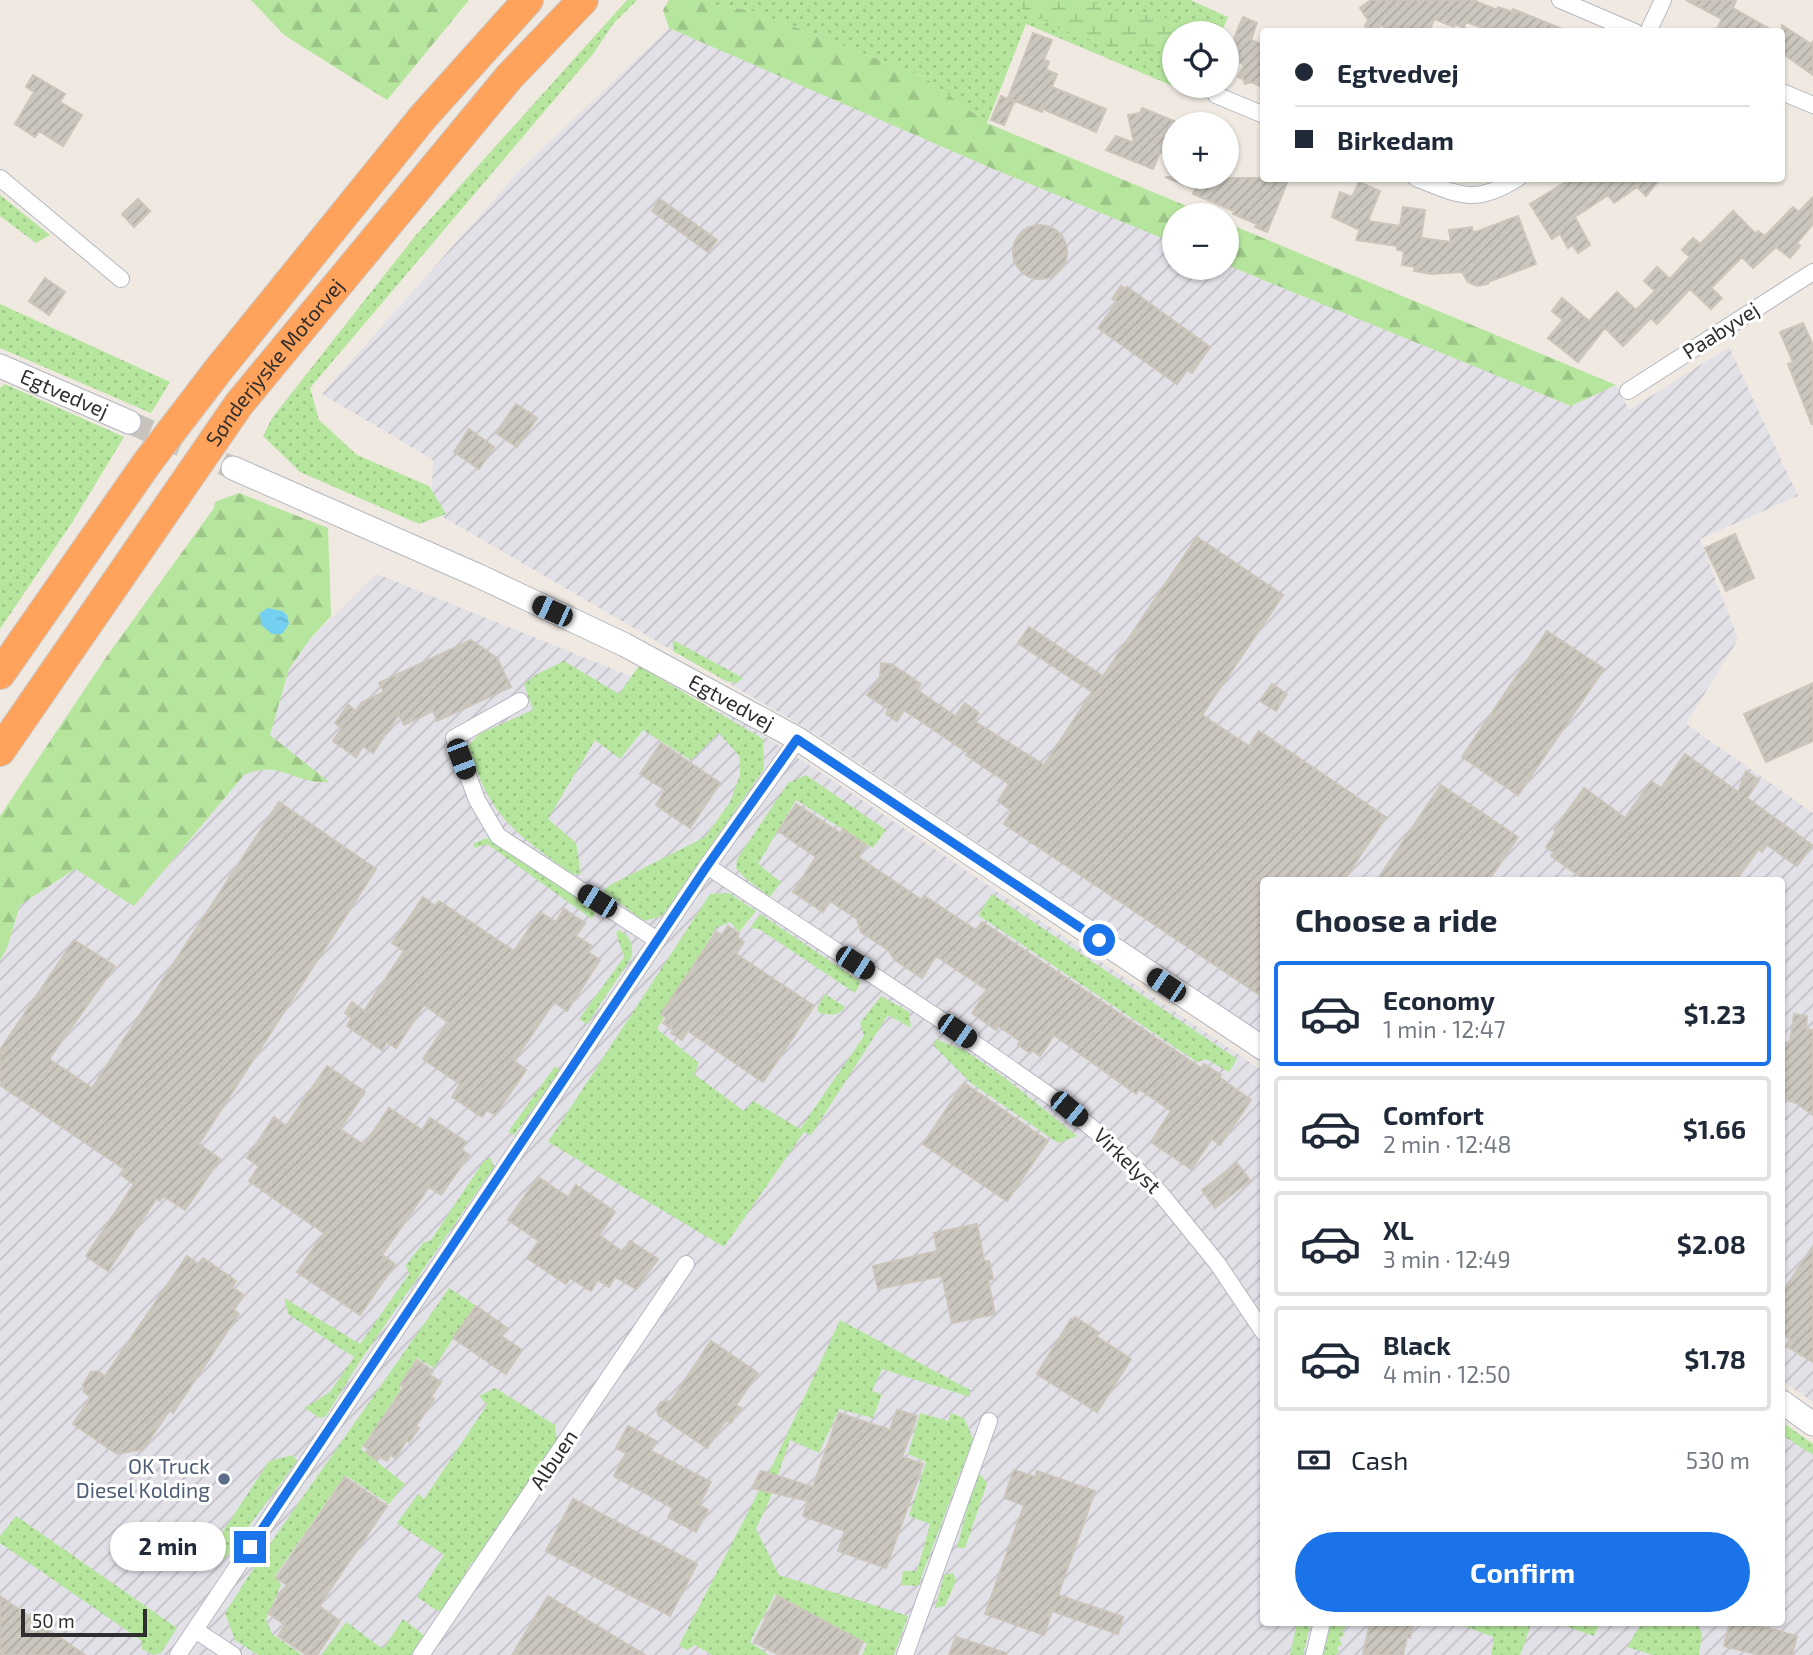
<!DOCTYPE html>
<html lang="en">
<head>
<meta charset="utf-8">
<style>
  :root { --surface:#fff; --page:#f2f2f3; --text:#1f2937; --muted:#747a83; --line:#e0e1e3; --accent:#1a73e8 }
  body { margin:0; font-family:"Exo 2",sans-serif; background:var(--page); color:var(--text); height:100vh; display:flex; flex-direction:column; font-size:26px; white-space:nowrap }
  * { box-sizing:border-box; margin:0 }
  p { font-size:23px; color:var(--muted) }
  .icon { flex:none; width:38px; height:38px; fill:none; stroke:currentColor; stroke-width:2; stroke-linecap:round; stroke-linejoin:round }
  .map { position:relative; flex:1; overflow:hidden }
  .sheet { position:absolute; left:1260px; top:877px; width:525px; height:749px; display:flex; flex-direction:column; background:var(--surface); border-radius:7px; box-shadow:0 2px 5px #0004 }
  .sheet>* { flex:none }
  .banner { position:absolute; left:1260px; top:28px; width:525px; height:154px; border-radius:7px; box-shadow:0 2px 5px #0004; display:grid; align-content:center; height:154px; padding:0 35px; background:var(--surface) }
  .fabs { position:absolute; left:1162px; top:21px; display:grid; gap:14px }
  .fabs a { display:grid; place-items:center; width:77px; height:77px; border-radius:50%; background:var(--surface); box-shadow:0 2px 5px #0004; font-size:35px }
  .scale { position:absolute; left:21px; bottom:18px; width:126px; box-sizing:border-box; padding-left:7px; border:4px solid #2e2e2e; border-top:0; font-size:19px; line-height:24px; white-space:nowrap; color:#2e2e2e; -webkit-text-stroke:5px #fff; paint-order:stroke }
  .end { position:absolute; width:32px; height:32px; margin:-16px; border:9px solid #1a73e8; background:#fff; box-shadow:0 0 0 4px #fff }
  .from { border-radius:50% }
  .bubble { position:absolute; height:49px; border-radius:24px; background:var(--surface); box-shadow:0 2px 5px #0004; font-size:23px; font-weight:700; line-height:49px; text-align:center }
  .car { position:absolute; width:21px; height:42px; margin:-21px -10px; border-radius:9px; box-shadow:0 0 5px 2px #0007; background:linear-gradient(#222 24%,#8ab4d8 0 40%,#222 0 76%,#8ab4d8 0 86%,#222 0) }
  .banner b { display:flex; align-items:center; gap:24px; height:66px; font-size:26px }
  .banner b+b { border-top:2px solid var(--line) }
  .banner i { width:18px; height:18px; background:var(--text) }
  ul { padding:0; list-style:none }
  li { display:flex; align-items:center; gap:21px; height:105px; margin:0 14px 10px; padding:0 21px; border:4px solid var(--line); border-radius:7px }
  li div { flex:1 }
  li b { display:block; font-size:26px }
  li em { font-style:normal; font-weight:700 }
  li.current { border-color:var(--accent) }
  li>.icon { width:63px; height:63px; stroke-width:1.5 }
  h2 { padding:0 35px; font-size:32px; line-height:84px }
  .pay { display:flex; align-items:center; gap:18px; height:77px; padding:0 35px; font-size:26px }
  .pay p { margin-inline-start:auto }
  .button { display:flex; gap:14px; margin-top:auto; padding:14px 35px }
  .button a { flex:1; height:80px; border-radius:42px; background:var(--accent); color:#fff; font-size:28px; font-weight:700; line-height:80px; text-align:center }
  .map>svg:first-child { display:block }
  .industrial { fill:url(#industrial-furrows) }
  .green { fill:url(#green-dots) }
  .forest { fill:url(#forest-firs) }
  .wetland { fill:url(#wetland-marsh) }
  .water { fill:url(#water-ripples) }
  .building { fill:url(#building-hatch); stroke:#cbc5ba; stroke-width:2 }
  .lines { fill:none; stroke-linecap:round; stroke-linejoin:round }
  .secondary-tunnel { stroke:#c8c4bd; stroke-width:23; stroke-dasharray:23 11; stroke-linecap:butt }
  .street-casing { stroke:#b4b7c1; stroke-width:18 }
  .secondary-casing { stroke:#b4b7c1; stroke-width:25 }
  .highway-casing { stroke:#c9c9c9; stroke-width:32 }
  .street { stroke:#fff; stroke-width:16 }
  .secondary { stroke:#fff; stroke-width:23 }
  .highway { stroke:#ffa35c; stroke-width:30 }
  .route { stroke:#1a73e8; stroke-width:9 }
  .service-dot { fill:#5c6f8a; stroke:#fff; stroke-width:2.5 }
  .labels { text-anchor:middle; stroke-width:6; stroke-linejoin:round; paint-order:stroke }
  .street-label { font-size:21px; fill:#2e2e2e; stroke:#fff }
  .service-label { font-size:21px; fill:#4e5e75; stroke:#fff; text-anchor:end }
</style>
</head>
<body>
<div class="map">
<svg width="1813" height="1655" viewBox="0 0 1813 1655">
  <defs>
    <pattern id="industrial-furrows" width="10" height="10" patternUnits="userSpaceOnUse" patternTransform="scale(1.75)"><rect width="10" height="10" fill="#e3e1e8"/><path d="M-1 1l2-2M0 10L10 0M9 11l2-2" fill="none" stroke="#c3c1c7"/></pattern>
    <pattern id="green-dots" width="8" height="8" patternUnits="userSpaceOnUse" patternTransform="scale(1.75)"><rect width="8" height="8" fill="#b6e59e"/><path d="M2 2h.1M6 6h.1" fill="none" stroke="#9dc588" stroke-width="1.8" stroke-linecap="round"/></pattern>
    <pattern id="forest-firs" width="22" height="20" patternUnits="userSpaceOnUse" patternTransform="scale(1.75)"><rect width="22" height="20" fill="#b6e59e"/><path d="M5 1l3.5 6h-7zM16 11l3.5 6h-7z" fill="#9dc588"/></pattern>
    <pattern id="wetland-marsh" width="20" height="14" patternUnits="userSpaceOnUse" patternTransform="scale(1.75)"><rect width="20" height="14" fill="#b6e59e"/><path d="M1 5h8M5 5V1M11 12h8M15 12V8" fill="none" stroke="#9dc588"/></pattern>
    <pattern id="water-ripples" width="26" height="14" patternUnits="userSpaceOnUse" patternTransform="scale(1.75)"><rect width="26" height="14" fill="#75cff0"/><path d="M2 4q2-2 4 0t4 0M15 11q2-2 4 0t4 0" fill="none" stroke="#66b2ce"/></pattern>
    <pattern id="building-hatch" width="6" height="6" patternUnits="userSpaceOnUse" patternTransform="scale(1.75)"><rect width="6" height="6" fill="#cbc7bf"/><path d="M-1 1l2-2M0 6l6-6M5 7l2-2" fill="none" stroke="#afaba4"/></pattern>
  </defs>
  <rect width="100%" height="100%" fill="#efe9e1"/>
  <path class="industrial" d="M669 28 991 168 1174 243V268H1227V265L1571 406 1616 385 1629 410 1729 347 1798 496 1700 539 1738 639 1686 724 1813 813V1402L1782 1381V880H1264L1263 1034 816 734 431 510 433 460 322 394 521 169Z
    M377 574 739 720 826 776 1263 1071 1264 1622H1782V1422L1813 1444V1655H0V960L7 948 20 905 75 869 134 906 244 775 255 770 283 771 317 783 328 782 270 735 289 669 310 639Z"/>
  <path class="green" d="M627 0H637L613 24 593 54 310 388 319 420 357 455 429 486 446 514 419 524 300 472 263 436 272 418 416 235Z
    M705 0H1190L1228 17 1221 33H1174V86H1198L1194 95 1026 24 987 123 924 77 753 11 715 5Z
    M0 195 50 235 36 243 0 216Z
    M0 304 170 382 151 413 0 348Z
    M5 384 124 437 71 524 0 629V388Z
    M673 640 743 678 736 683 726 681 673 651Z
    M564 661 619 694 639 666 763 739 764 769 662 916 644 921 603 891 610 885 705 837 730 802 740 775V757L719 733 691 760 643 730 620 759 595 740 548 819 576 843 581 874H572C514 832 490 818 468 746L479 734 533 710 524 684 537 674Z
    M806 775 886 830 873 848 796 800 758 864 781 882 770 897 745 878 736 868 737 859 788 783Z
    M492 838 592 909 595 913 592 919 487 844 475 848 473 844 484 839Z
    M729 893 756 911 739 932 730 922 716 928 657 1029 699 1063 694 1074 744 1111 753 1101 800 1129 864 1036 860 1023 881 996 909 1012 911 1028 888 1015 811 1135 804 1132 724 1247 548 1142 710 894Z
    M992 894 1237 1059 1229 1072 1206 1059 1197 1062 978 915Z
    M760 914 861 982 855 993 759 929 750 928Z
    M619 930C631 938 634 944 631 958L587 1024 579 1019 624 957 616 933Z
    M825 994 845 1007C838 1017 830 1015 819 1013L817 1008Z
    M935 1039 966 1051 1005 1078 1077 1136 1058 1143 971 1083 934 1046Z
    M555 1066 560 1071 514 1135 508 1132Z
    M490 1157 494 1167 360 1361 326 1416 320 1418 304 1408 330 1392 354 1357 288 1314 284 1298 360 1344 409 1274 406 1265 423 1243 431 1240 483 1162Z
    M449 1288 475 1305 434 1368 417 1358 399 1386 401 1389 361 1449 405 1484 389 1504 345 1475 275 1576 281 1585 266 1619 272 1634 302 1655H258L235 1640 225 1613 260 1558Z
    M840 1320 970 1390V1397L882 1369 872 1391 882 1394 873 1418 839 1409 819 1453 790 1440 769 1501 756 1529 779 1575 908 1616 894 1655H862L867 1644 775 1594 750 1642 769 1655H712L695 1645 687 1650 679 1645 774 1462Z
    M495 1388 555 1425 557 1442 475 1562H472L465 1573V1579L442 1611 436 1610 417 1597 444 1555 397 1523 418 1494 424 1499 487 1405 479 1396Z
    M920 1413 948 1421 951 1413 964 1418 973 1439 918 1586 901 1585 903 1571H917L930 1524 909 1516 926 1462 908 1454Z
    M1782 1422 1813 1444V1455L1782 1435Z
    M293 1455 297 1461 224 1560 218 1539 269 1461Z
    M981 1475 987 1483 965 1548H957L975 1477Z
    M16 1516 177 1628 161 1653 153 1655 142 1649V1641L0 1543V1536Z
    M953 1573 956 1580 945 1606 935 1608 944 1575Z
    M403 1619 425 1636 411 1655H321L346 1622 383 1649Z
    M1297 1622H1311L1303 1655H1290Z
    M1331 1622H1343L1346 1627 1342 1631 1345 1635 1339 1638 1342 1645 1337 1647 1339 1652 1335 1655H1323Z
    M1453 1622H1532L1520 1655H1491L1494 1637Z
    M1554 1622H1593L1599 1624 1594 1636Z
    M1642 1622H1683L1699 1627 1702 1634 1699 1655H1653L1627 1647Z"/>
  <path class="forest" d="M251 0H469L387 100 284 35Z
    M669 0H705L715 5 753 11 924 77 987 123 1208 215H1174V243L991 168 669 28 663 10Z
    M1227 223 1616 385 1571 406 1227 265Z
    M239 493 328 528 331 616 310 639 289 669 270 735 329 782C296 785 280 759 244 775L134 906 75 869 20 905 7 948 0 960V816L107 656 214 508 215 502Z"/>
  <path class="wetland" d="M1007 0H1085L1120 12 1175 19 1190 28 1191 33H1174V49L1171 50 1111 47 1060 29Z"/>
  <path class="water" d="M268 608 282 611 287 615 289 624 282 634H272L261 625 260 613Z"/>
  <path class="building" d="M1371 0H1473L1497 10 1498 7 1512 12 1513 9 1567 31 1501 32 1490 27 1489 30 1466 22 1464 28 1455 24 1454 27 1434 19 1429 32H1396L1380 25 1377 31 1365 26 1368 20 1360 8Z
    M1686 0H1736L1733 8 1775 32H1715L1722 19Z
    M1243 17 1257 23 1251 40 1264 45V78L1260 86 1251 82 1245 84 1243 79 1238 77 1244 65 1230 57 1236 42 1233 41Z
    M1782 25 1811 44 1813 41V75L1782 53Z
    M1033 33 1052 40 1044 59 1049 62 1046 70 1057 74 1052 87 1106 109 1096 132 1043 109 1042 112 1008 98Z
    M33 75 65 94 60 102 82 115 63 146 39 131 35 137 15 124 34 92 26 87Z
    M1001 96 1014 102 1004 125 991 120Z
    M1142 108 1174 121V157L1160 152 1153 169 1106 150 1116 136 1134 143 1128 115 1140 113Z
    M1165 177 1206 178H1289L1267 232 1255 227 1257 224 1233 214 1234 211 1193 194 1195 189Z
    M1572 178H1661L1646 196 1637 187 1614 203 1608 195 1575 217 1590 245 1578 253 1573 245 1568 248 1560 234 1552 239 1530 204Z
    M1359 182 1380 191 1368 221 1400 226 1403 207 1425 210 1421 238 1451 242 1449 230 1472 227 1473 233 1518 216 1536 264 1488 282V284L1477 286 1468 282 1462 272 1432 274 1414 271 1415 267 1402 265 1404 251 1397 250V246L1356 240 1360 230 1332 217 1340 192 1352 197Z
    M1813 197V224L1797 243 1800 246 1790 258 1776 247 1753 268 1742 257 1711 288 1722 298 1711 309 1690 289 1657 324 1651 318 1623 346 1605 328 1578 362 1548 338 1563 320 1552 311 1562 298 1589 321 1617 292 1636 310 1655 291 1644 281 1657 267 1670 279 1690 257 1682 250 1693 238 1700 244 1733 211 1756 234 1758 231 1765 236 1793 207 1799 212Z
    M138 199 150 211 134 227 122 214Z
    M660 199 717 240 708 252 652 211Z
    M1013 252a27 27 0 1 1 54 0a27 27 0 1 1-54 0Z
    M45 278 65 292 49 315 29 301Z
    M1121 286 1126 289 1127 287 1210 347 1192 373 1187 370 1177 384 1098 328 1117 302 1112 299Z
    M1803 323 1813 345 1812 425 1788 364 1793 362 1780 332Z
    M516 404 537 418 517 447 496 433Z
    M469 429 494 447 479 469 454 452Z
    M1735 534 1754 578 1726 591 1705 548Z
    M1197 537 1283 595 1202 715 1249 746 1259 731 1386 817 1344 880H1264V998L1004 824 1012 811 998 801 1009 784 966 755 968 753 904 710 897 721 886 714 888 709 867 695 880 677 881 663 891 664 921 684 917 690 955 716 965 703 979 713 974 721 1044 765 1092 692 1018 643 1029 627 1103 676Z
    M1547 631 1604 669 1518 795 1462 757Z
    M471 640 497 658 511 687 437 721 433 711 404 725 399 714 373 753 363 746 356 757 333 741 342 728 335 723 348 705 356 711 361 703 384 692 379 683Z
    M1813 683V741L1766 762 1744 714Z
    M1272 684 1287 694 1276 711 1260 701Z
    M661 743 720 783 690 828 656 805 665 790 640 774Z
    M1685 754 1738 792 1746 771 1759 780 1747 798 1812 845 1797 866 1767 845 1762 852 1759 849 1736 880H1585L1551 856 1553 852 1546 847 1556 832 1554 830 1584 788 1625 818 1651 781 1661 788Z
    M1441 785 1518 837 1489 880H1377Z
    M279 802 376 869 199 1144 220 1159 185 1210 163 1196 160 1201 156 1199 108 1271 86 1256 134 1184 120 1174 124 1169 0 1085V1050L74 940 115 966 49 1059 92 1088Z
    M796 804 840 833 843 829 866 845 858 857 922 900 924 896 976 930 982 922 1201 1068 1204 1064 1221 1075 1219 1077 1251 1100 1220 1145 1212 1139 1191 1169 1151 1142 1171 1111 1139 1089 1136 1094 1054 1035 1040 1056 1032 1050 1030 1053 1018 1045 1020 1041 998 1026 996 1030 972 1013 987 990 936 956 922 978 895 960 888 950 861 932 857 919 830 901 823 912 793 892 816 857 778 831Z
    M423 897 435 906 439 901 514 951 540 912 556 922 564 909 585 923 576 936 592 946 588 952 600 960 567 1011 554 1002 514 1061 526 1070 495 1115 487 1110 482 1117 452 1097 460 1084 423 1059 448 1022 424 1005 396 1048 387 1042 382 1050 347 1026 352 1018 345 1013 352 1002 364 1011 404 951 392 943Z
    M728 926 739 933 737 937 744 942 736 954 814 1006 763 1082 688 1031 682 1040 671 1033 673 1030 663 1023 667 1018 661 1014 716 932 722 935Z
    M1794 1014 1807 1016 1806 1029 1813 1030V1115L1796 1103 1782 1098V1042L1790 1043Z
    M327 1066 365 1092 340 1129 364 1145 389 1108 422 1130 430 1118 466 1142 461 1149 469 1155 441 1195 429 1187 382 1255 395 1264 360 1315 297 1272 324 1233 249 1181 259 1166 247 1158 274 1117 286 1126Z
    M964 1083 1048 1141 1007 1201 923 1144Z
    M1237 1163 1250 1180 1215 1208 1202 1190Z
    M538 1177 568 1197 576 1185 615 1212 599 1235 623 1252 630 1241 658 1259 636 1289 615 1277 609 1287 598 1280 591 1291 570 1278 566 1284 527 1258 539 1241 508 1220Z
    M977 1224 984 1261H989L993 1279 988 1280 995 1314 952 1323 942 1276 878 1289 873 1266 937 1251 934 1233Z
    M1813 1246V1362L1786 1346 1790 1339 1782 1334V1293Z
    M187 1256 198 1264 203 1258 236 1281 232 1287 244 1295 234 1310 239 1314 173 1413 170 1410 143 1449 117 1454 73 1424 91 1397 84 1392 83 1385 91 1372 98 1371 105 1376Z
    M476 1306 507 1328 501 1336 522 1350 506 1374 453 1338Z
    M1075 1317 1098 1332 1096 1336 1131 1359 1097 1412 1037 1374 1071 1319 1073 1320Z
    M711 1341 758 1373 736 1405 741 1408 731 1423 726 1420 707 1448 658 1415 657 1408 661 1402 671 1401Z
    M417 1360 433 1371 430 1375 441 1382 431 1397 434 1399 416 1426 419 1428 409 1442 407 1440 395 1458 391 1455 387 1461 379 1456 376 1460 366 1452 368 1449 364 1446 404 1387 400 1385Z
    M897 1410 917 1416 902 1457 923 1464 886 1568 838 1551 845 1531 803 1516 808 1501 752 1488 761 1471 813 1487 839 1413 890 1430Z
    M628 1426 656 1441 651 1451 711 1482 699 1505 708 1510 696 1532 668 1517 673 1508 614 1476 626 1453 616 1448Z
    M1014 1470 1035 1477 1037 1471 1095 1491 1058 1595 1123 1617 1118 1634 1052 1611 1044 1635 985 1614 1024 1505 1004 1498Z
    M345 1477 387 1506 319 1606 340 1621 317 1655H307L278 1636 285 1625 268 1613 287 1585 276 1578Z
    M573 1499 697 1564 670 1616 546 1551Z
    M0 1596 85 1655H0Z
    M548 1596 645 1655H512Z
    M777 1596 863 1642 857 1655H779L754 1642Z
    M1370 1622H1414L1410 1638 1407 1637 1403 1655H1363Z
    M1730 1622H1760L1759 1626 1797 1636 1792 1655H1759L1724 1646Z
    M956 1637 1006 1653V1655H949Z"/>
  <g class="lines">
    <path class="secondary-tunnel" d="M129 422 233 468"/>
    <g class="street-casing">
      <path id="street" d="M1560 0 1635 32
        M1648 32 1663 0
        M1782 92 1813 105
        M1216 95 1264 115
        M0 178 121 279
        M1416 178C1460 196 1476 205 1518 178
        M1628 391 1813 272
        M520 701 454 738 477 800 498 836 657 940
        M707 866 935 1016 1069 1109 1111 1144 1161 1194 1217 1263 1264 1333
        M195 1630 233 1655
        M178 1655 707 866 798 739
        M421 1655 686 1264
        M905 1655 989 1421
        M1314 1655 1322 1622"/>
    </g>
    <g class="secondary-casing">
      <g id="secondary">
        <path id="s1" d="M0 366 129 422"/>
        <path id="s2" d="M233 468 479 576 625 645 798 739 1264 1049"/>
        <path d="M1782 1402 1813 1424"/>
      </g>
    </g>
    <g class="highway-casing">
      <g id="highway">
        <path d="M0 674 147 463 219 369 423 117 528 0"/>
        <path id="s3" d="M0 751 239 404 510 76 583 0"/>
      </g>
    </g>
    <use href="#street" class="street"/>
    <use href="#secondary" class="secondary"/>
    <use href="#highway" class="highway"/>
  </g>
  <g class="lines">
    <path class="route" d="M250 1547 707 866 797 739 1099 940"/>
  </g>
  <circle class="service-dot" cx="224" cy="1479" r="7"/>
  <g class="labels">
    <g class="street-label">
      <text transform="translate(1721 331) rotate(-33)" y="7">Paabyvej</text>
      <text dy="7" stroke="none"><textPath href="#s3" startOffset="476">Sønderjyske Motorvej</textPath></text>
      <text dy="7" stroke="none"><textPath href="#s1" startOffset="70">Egtvedvej</textPath></text>
      <text dy="7" stroke="none"><textPath href="#s2" startOffset="551">Egtvedvej</textPath></text>
      <text transform="translate(1127 1161) rotate(44)" y="7">Virkelyst</text>
      <text transform="translate(554 1460) rotate(-56)" y="7">Albuen</text>
    </g>
    <g class="service-label">
      <text x="210" y="1474">OK Truck<tspan x="210" dy="24">Diesel Kolding</tspan></text>
    </g>
  </g>
</svg>
<div class="fabs">
<a><svg class="icon" aria-label="locate" viewBox="0 0 24 24"><circle cx="12" cy="12" r="6"/><path d="M12 2v4M12 18v4M2 12h4M18 12h4"/></svg></a>
<a>+</a>
<a>−</a>
</div>
<div class="scale">50 m</div>
<i class="end from" style="left:1099px;top:940px"></i>
<i class="end" style="left:250px;top:1547px"></i>
<div class="bubble" style="left:110px;top:1522px;width:116px">2 min</div>
<i class="car" style="left:552px;top:611px;rotate:295deg"></i>
<i class="car" style="left:461px;top:759px;rotate:159deg"></i>
<i class="car" style="left:597px;top:901px;rotate:302deg"></i>
<i class="car" style="left:855px;top:963px;rotate:123deg"></i>
<i class="car" style="left:1166px;top:985px;rotate:304deg"></i>
<i class="car" style="left:957px;top:1031px;rotate:125deg"></i>
<i class="car" style="left:1069px;top:1109px;rotate:130deg"></i>
<div class="banner">
<b><i class="from"></i>Egtvedvej</b>
<b><i></i>Birkedam</b>
</div>
<section class="sheet">
<h2>Choose a ride</h2>
<ul>
<li class="current"><svg class="icon" aria-label="car" viewBox="0 0 24 24"><path d="M5 17H2v-5l4-1 3-4h7l3 4 3 1v5h-3M9 17h6M6 11h13"/><circle cx="7" cy="17" r="2"/><circle cx="17" cy="17" r="2"/></svg><div><b>Economy</b><p>1 min · 12:47</p></div><em>$1.23</em></li>
<li><svg class="icon" aria-label="car" viewBox="0 0 24 24"><path d="M5 17H2v-5l4-1 3-4h7l3 4 3 1v5h-3M9 17h6M6 11h13"/><circle cx="7" cy="17" r="2"/><circle cx="17" cy="17" r="2"/></svg><div><b>Comfort</b><p>2 min · 12:48</p></div><em>$1.66</em></li>
<li><svg class="icon" aria-label="car" viewBox="0 0 24 24"><path d="M5 17H2v-5l4-1 3-4h7l3 4 3 1v5h-3M9 17h6M6 11h13"/><circle cx="7" cy="17" r="2"/><circle cx="17" cy="17" r="2"/></svg><div><b>XL</b><p>3 min · 12:49</p></div><em>$2.08</em></li>
<li><svg class="icon" aria-label="car" viewBox="0 0 24 24"><path d="M5 17H2v-5l4-1 3-4h7l3 4 3 1v5h-3M9 17h6M6 11h13"/><circle cx="7" cy="17" r="2"/><circle cx="17" cy="17" r="2"/></svg><div><b>Black</b><p>4 min · 12:50</p></div><em>$1.78</em></li>
</ul>
<div class="pay"><svg class="icon" aria-label="cash" viewBox="0 0 24 24"><path d="M3 7h18v10H3z"/><circle cx="12" cy="12" r="2"/></svg>Cash<p>530 m</p></div>
<div class="button"><a>Confirm</a></div>
</section>
</div>
</body>
</html>
